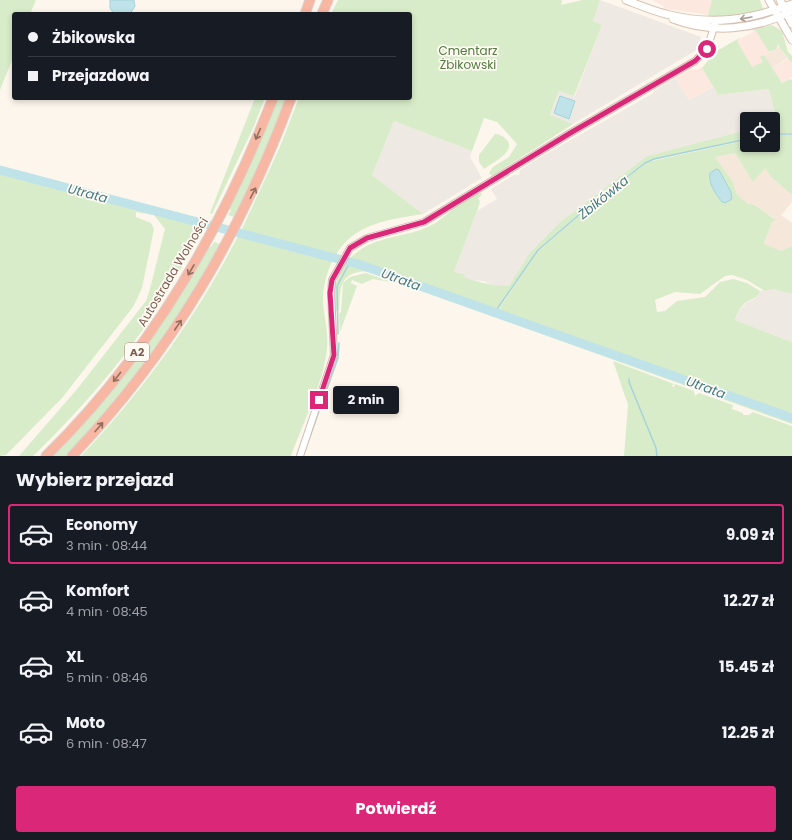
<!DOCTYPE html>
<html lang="pl">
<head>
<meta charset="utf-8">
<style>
  :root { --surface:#171b24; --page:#20242c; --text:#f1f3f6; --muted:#9ea1a6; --line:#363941; --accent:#db2777 }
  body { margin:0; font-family:Poppins,sans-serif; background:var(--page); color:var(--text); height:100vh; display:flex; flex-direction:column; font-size:15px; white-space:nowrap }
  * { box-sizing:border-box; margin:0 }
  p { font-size:13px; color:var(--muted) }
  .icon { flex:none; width:22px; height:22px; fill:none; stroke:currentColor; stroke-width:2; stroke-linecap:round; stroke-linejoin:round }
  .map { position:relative; height:456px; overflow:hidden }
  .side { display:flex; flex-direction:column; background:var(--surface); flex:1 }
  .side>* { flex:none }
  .hud { position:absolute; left:12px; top:12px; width:400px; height:88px; border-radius:4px; box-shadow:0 2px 6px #0003; display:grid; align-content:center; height:88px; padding:0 16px; background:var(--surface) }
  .tools { position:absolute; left:740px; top:112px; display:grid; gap:8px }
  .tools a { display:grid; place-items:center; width:40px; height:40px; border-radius:4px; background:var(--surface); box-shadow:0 2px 6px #0003; font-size:20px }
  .end { position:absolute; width:18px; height:18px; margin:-9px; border:5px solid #db2777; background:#fff; box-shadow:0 0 0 2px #fff }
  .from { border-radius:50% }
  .bubble { position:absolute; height:28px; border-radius:4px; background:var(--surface); box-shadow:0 2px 6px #0003; font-size:13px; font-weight:700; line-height:28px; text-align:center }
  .hud b { display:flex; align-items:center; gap:14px; height:38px; font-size:15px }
  .hud b+b { border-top:1px solid var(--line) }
  .hud i { width:10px; height:10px; background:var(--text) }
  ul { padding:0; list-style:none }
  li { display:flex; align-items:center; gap:12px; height:60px; margin:0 8px 6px; padding:0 8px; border:2px solid transparent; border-radius:4px }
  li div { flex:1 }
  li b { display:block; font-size:15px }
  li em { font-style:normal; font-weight:700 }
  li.selected { border-color:var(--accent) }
  li>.icon { width:36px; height:36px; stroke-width:1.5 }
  h2 { padding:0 16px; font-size:18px; line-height:48px }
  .cta { display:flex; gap:8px; margin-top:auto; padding:8px 16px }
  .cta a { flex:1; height:46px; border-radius:4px; background:var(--accent); color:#fff; font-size:16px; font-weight:700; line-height:46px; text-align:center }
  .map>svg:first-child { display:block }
  .residential { fill:#f5e8da }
  .commercial { fill:#fde8e0 }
  .industrial { fill:#efe9e4 }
  .green { fill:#d8ecc9 }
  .water { fill:#bfe3e8; stroke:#a5d3da }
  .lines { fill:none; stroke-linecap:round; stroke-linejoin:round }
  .stream { stroke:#a5d3da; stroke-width:1.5 }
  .river { stroke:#bfe3e8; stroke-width:9 }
  .tertiary-casing { stroke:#d1beb0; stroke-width:8 }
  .secondary-casing { stroke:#d6c0b0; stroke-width:9 }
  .motorway-casing { stroke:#dad1cd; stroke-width:11 }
  .tertiary { stroke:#fff; stroke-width:6 }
  .secondary { stroke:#fff; stroke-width:7 }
  .motorway { stroke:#f7b7a3; stroke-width:9 }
  .oneway { stroke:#af9d94 }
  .oneway2 { stroke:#936e5e }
  .route { stroke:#db2777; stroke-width:5 }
  .labels { text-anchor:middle; stroke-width:3.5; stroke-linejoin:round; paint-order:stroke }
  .shield { fill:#fffaf3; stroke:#a28b7f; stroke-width:1 }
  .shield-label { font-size:11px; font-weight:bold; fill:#7a5c4d }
  .park-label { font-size:12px; fill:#537a41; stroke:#fffaf3 }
  .street-label { font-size:12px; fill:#7a5c4d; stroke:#fffaf3 }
  .water-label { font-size:13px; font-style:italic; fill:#437c86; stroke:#fffaf3 }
</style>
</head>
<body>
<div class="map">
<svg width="792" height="456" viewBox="0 0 792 456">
  <rect width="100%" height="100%" fill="#fdf6ec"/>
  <path class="residential" d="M779 47 787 58 772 69 764 55Z
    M735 153 753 181 765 168 771 177 792 195V202L781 215 792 223V246L781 251 764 245 772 222 776 220 755 205 747 203 737 194 733 182 715 157Z"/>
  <path class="commercial" d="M652 0H712L708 15 663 8 664 6Z
    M756 30 769 52 761 57 763 62 752 68 737 41Z
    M788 58 792 63V77L782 83 772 69Z
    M702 67 713 87 689 100 675 78 691 69 696 70Z"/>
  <path class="industrial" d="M600 0 701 37 698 49 573 124 550 116 559 91 575 96 602 25 593 21Z
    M675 78 689 100 713 87 718 95 769 89 777 122 773 123V119H747V130L647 156 560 222 538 245 509 286H495L484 281 470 280 463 277 465 274 454 272 477 211 497 199 491 189 514 175H519L520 170 539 158 652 94 655 90Z
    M394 121 472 151 470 157 482 178 423 214 372 175Z
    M773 289 792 294V342L735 320 739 311 747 302 755 299 760 291Z"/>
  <path class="green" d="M0 0H36L30 14H14V55L0 90Z
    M338 0H562L561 5 582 0H600L593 21 602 25 574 96 559 91 550 115 573 124 492 176 489 173 493 167 509 157 517 144 497 122 484 118 472 151 394 121 372 175 423 214C386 220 351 224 333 260 326 275 324 282 323 298 323 315 329 332 327 349 323 384 303 423 291 456H81C143 391 197 316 238 236L245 238 248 231 242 229 279 149 299 98H410V14H331Z
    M712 0H760L763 9 761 13 711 18 708 15Z
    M772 25 782 31 788 52 792 56V63L779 47V44L776 49 769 52 756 31 752 30Z
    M741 37 737 41 752 67 763 62 760 57 764 55 782 83 790 79 792 80V133H773V123L777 122 769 89 718 95 702 68 715 52Z
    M255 98H265L254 126 212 214 210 213Z
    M276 98H288L268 150 234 217 228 215 231 210 227 209Z
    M747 130V138L647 161 599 197 538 249 496 310 382 270 348 260C375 233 402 240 432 225 448 216 462 197 481 193L482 195 478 198 480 202 477 211 454 272 465 274 464 277C473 281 498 287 509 286L529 254 560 222 647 156Z
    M495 134C499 134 503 136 506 139 518 151 492 163 484 169L479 162V155Z
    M773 135H792V195L771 177 765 168 753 182 735 153 715 157 733 182 737 194 747 203 755 205 774 219H777L772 222 764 244 781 251 792 246V294L773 289 765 291 747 280 732 275 725 276 700 294 675 292 655 300 657 312 665 311 677 301 705 297 720 282 733 279 747 283 760 291C757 300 751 298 745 303 740 308 737 313 735 320L792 342V415L498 310 537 252 575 219 647 162 747 140V145H773Z
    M0 174 137 208 204 227C181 270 155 315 125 354 97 390 66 424 33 456H19L78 388 146 301 150 289 165 229 154 215 136 212V217L151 223 154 229 142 288 133 307 62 398 6 455 0 456Z
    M214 242 220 244 218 249 220 250 193 297 124 393 68 456H50L80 426 208 246 211 247Z
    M345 264 378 273 631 363 634 367 637 365 792 420V424L367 271C338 273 341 287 339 310L334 311 335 284Z
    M366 273 391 282 373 279 362 284 352 280 351 283 357 286 340 332 339 314 341 312 343 283 350 277Z
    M613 361 674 384 671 386 674 387 675 384 694 391 695 396 699 393 733 405 732 409 743 413V415H749L753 412 792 426V456H624L628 405Z"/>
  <path class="water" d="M110 0H134L135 6 130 14H114L110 8Z
    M560 96 575 101 569 119 554 113Z
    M716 169 719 170 731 192 732 199 725 203 722 202C716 194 708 184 710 173Z"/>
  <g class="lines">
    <path class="stream" d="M773 134H792
      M495 312 538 250 587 208 645 163 654 159 747 139
      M338 334 337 286 350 262
      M629 379V382L656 448 657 456
      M303 456 338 358 339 343"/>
    <path class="river" d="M0 170 361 265 792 418"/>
    <g class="tertiary-casing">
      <path id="tertiary" d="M300 456 334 355 331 293 332 280 350 248 367 238 424 222 572 132 695 61 707 49 715 24"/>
    </g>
    <g class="secondary-casing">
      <path id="secondary" d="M626 0C639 5 653 11 666 14 711 26 750 20 792 4
        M769 0 792 40
        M780 0 792 24
        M673 19C712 34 755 30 792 11"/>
    </g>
    <g class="motorway-casing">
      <path id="motorway" d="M305 14 310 0
        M322 14 328 0
        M46 456C149 355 221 232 273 98
        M72 456C173 350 240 235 291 98"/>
    </g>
    <use href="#tertiary" class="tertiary"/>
    <use href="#secondary" class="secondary"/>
    <use href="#motorway" class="motorway"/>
  </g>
  <defs><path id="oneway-shaft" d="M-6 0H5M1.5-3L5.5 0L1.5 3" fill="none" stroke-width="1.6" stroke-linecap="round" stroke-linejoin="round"/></defs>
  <use class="oneway" href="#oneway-shaft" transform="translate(746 18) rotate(170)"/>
  <g class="oneway2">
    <use href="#oneway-shaft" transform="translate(258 134) rotate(113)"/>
    <use href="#oneway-shaft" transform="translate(253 193) rotate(-63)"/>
    <use href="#oneway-shaft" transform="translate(191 270) rotate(120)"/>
    <use href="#oneway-shaft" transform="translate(178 325) rotate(-56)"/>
    <use href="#oneway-shaft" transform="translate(117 377) rotate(128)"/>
    <use href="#oneway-shaft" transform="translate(99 427) rotate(-49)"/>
  </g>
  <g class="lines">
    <path class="route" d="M319 400 334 355 330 293 332 280 350 248 367 238 424 222 572 132 695 61 707 49"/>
  </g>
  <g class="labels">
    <rect class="shield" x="125" y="343" width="24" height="18" rx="3"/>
    <g class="shield-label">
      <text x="137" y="356">A2</text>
    </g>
    <g class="park-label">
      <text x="468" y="55">Cmentarz<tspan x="468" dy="14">Żbikowski</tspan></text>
    </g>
    <g class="street-label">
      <text transform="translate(173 272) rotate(-59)" y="4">Autostrada Wolności</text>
    </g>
    <g class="water-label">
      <text transform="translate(88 193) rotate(15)" y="5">Utrata</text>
      <text transform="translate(603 197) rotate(-39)" y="5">Żbikówka</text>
      <text transform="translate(401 279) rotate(20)" y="5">Utrata</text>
      <text transform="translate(706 387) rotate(20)" y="5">Utrata</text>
    </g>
  </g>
</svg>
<div class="tools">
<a><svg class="icon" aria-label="locate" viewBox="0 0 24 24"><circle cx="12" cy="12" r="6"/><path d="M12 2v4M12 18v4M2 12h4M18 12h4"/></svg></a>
</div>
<i class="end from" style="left:707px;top:49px"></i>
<i class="end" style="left:319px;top:400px"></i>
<div class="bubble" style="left:333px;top:386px;width:66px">2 min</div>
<div class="hud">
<b><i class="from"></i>Żbikowska</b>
<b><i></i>Przejazdowa</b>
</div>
</div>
<section class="side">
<h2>Wybierz przejazd</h2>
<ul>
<li class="selected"><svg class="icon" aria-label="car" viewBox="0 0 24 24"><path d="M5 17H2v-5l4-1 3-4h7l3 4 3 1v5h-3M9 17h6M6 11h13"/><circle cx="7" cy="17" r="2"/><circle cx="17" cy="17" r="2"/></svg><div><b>Economy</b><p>3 min · 08:44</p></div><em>9.09 zł</em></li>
<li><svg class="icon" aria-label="car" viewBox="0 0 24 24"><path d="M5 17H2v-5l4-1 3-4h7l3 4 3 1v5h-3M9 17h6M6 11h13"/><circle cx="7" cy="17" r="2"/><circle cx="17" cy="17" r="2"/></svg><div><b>Komfort</b><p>4 min · 08:45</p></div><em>12.27 zł</em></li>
<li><svg class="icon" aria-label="car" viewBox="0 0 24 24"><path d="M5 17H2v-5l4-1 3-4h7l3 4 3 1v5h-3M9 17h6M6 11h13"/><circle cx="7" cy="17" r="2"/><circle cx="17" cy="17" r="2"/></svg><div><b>XL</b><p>5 min · 08:46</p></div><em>15.45 zł</em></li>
<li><svg class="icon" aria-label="car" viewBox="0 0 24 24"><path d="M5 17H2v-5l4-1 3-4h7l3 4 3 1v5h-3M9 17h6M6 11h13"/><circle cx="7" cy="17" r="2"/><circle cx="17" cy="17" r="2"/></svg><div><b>Moto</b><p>6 min · 08:47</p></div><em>12.25 zł</em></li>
</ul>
<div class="cta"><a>Potwierdź</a></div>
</section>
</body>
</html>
